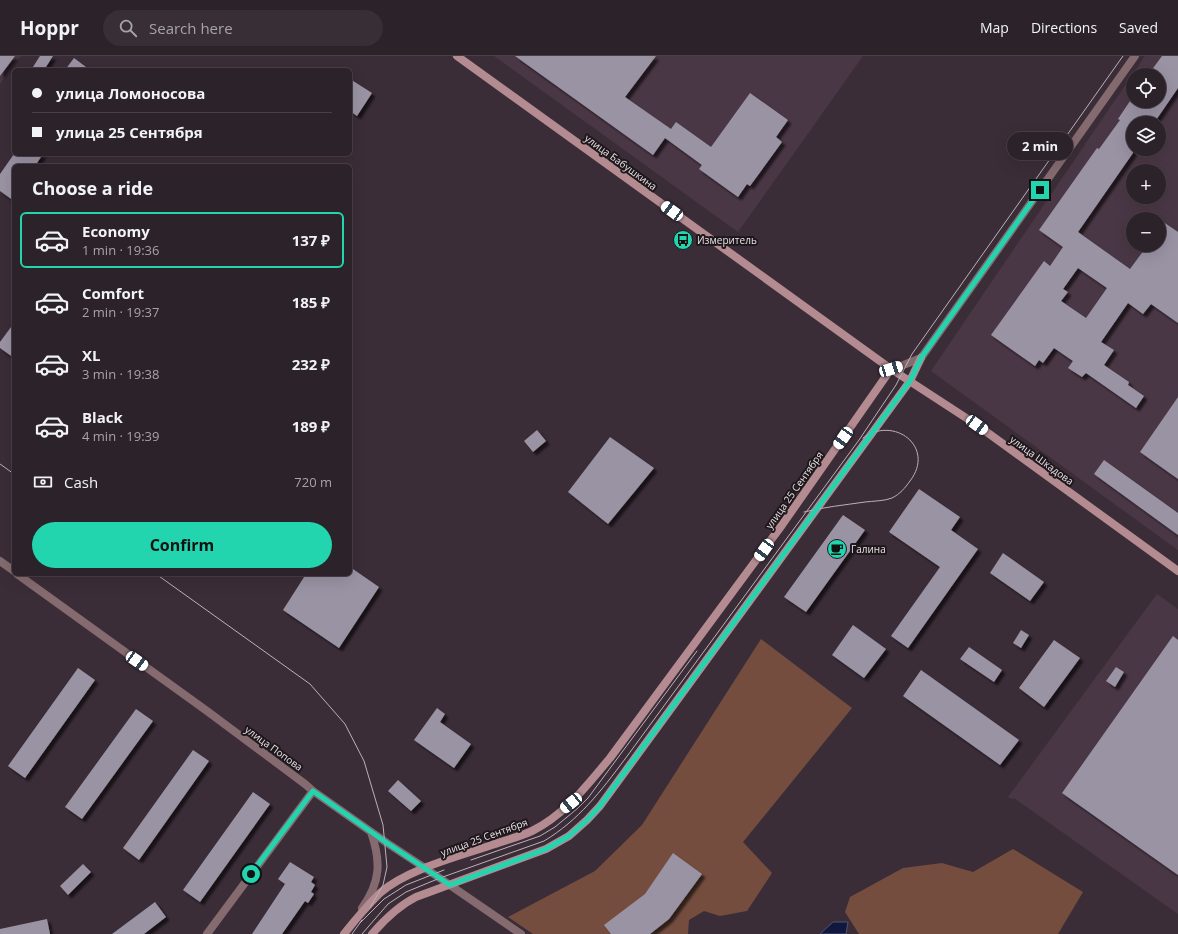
<!DOCTYPE html>
<html lang="en">
<head>
<meta charset="utf-8">
<style>
  :root { --surface:#2c222a; --page:#382f36; --text:#f1f3f6; --muted:#a6a4a8; --line:#483f47; --accent:#23d5af }
  body { margin:0; font-family:"Open Sans",sans-serif; background:var(--page); color:var(--text); height:100vh; display:flex; flex-direction:column; font-size:15px; white-space:nowrap }
  * { box-sizing:border-box; margin:0 }
  p { font-size:13px; color:var(--muted) }
  .icon { flex:none; width:22px; height:22px; fill:none; stroke:currentColor; stroke-width:2; stroke-linecap:round; stroke-linejoin:round }
  .map { position:relative; flex:1; overflow:hidden }
  .panel { position:absolute; left:12px; top:108px; width:340px; height:412px; display:flex; flex-direction:column; background:var(--surface); border-radius:6px; box-shadow:0 4px 16px #0002,0 0 0 1px var(--line) }
  .panel>* { flex:none }
  .hud { position:absolute; left:12px; top:12px; width:340px; height:88px; border-radius:6px; box-shadow:0 4px 16px #0002,0 0 0 1px var(--line); display:grid; align-content:center; height:88px; padding:0 20px; background:var(--surface) }
  .fabs { position:absolute; left:1126px; top:12px; display:grid; gap:8px }
  .fabs a { display:grid; place-items:center; width:40px; height:40px; border-radius:50%; background:var(--surface); box-shadow:0 4px 16px #0002,0 0 0 1px var(--line); font-size:20px }
  .end { position:absolute; width:18px; height:18px; margin:-9px; border:5px solid #23d5af; background:#111; box-shadow:0 0 0 2px #111 }
  .from { border-radius:50% }
  .bubble { position:absolute; height:28px; border-radius:14px; background:var(--surface); box-shadow:0 4px 16px #0002,0 0 0 1px var(--line); font-size:13px; font-weight:700; line-height:28px; text-align:center }
  .car { position:absolute; width:12px; height:24px; margin:-12px -6px; border-radius:5px; box-shadow:0 0 3px 1px #0007; background:linear-gradient(#fff 24%,#345 0 40%,#fff 0 76%,#345 0 86%,#fff 0) }
  .hud b { display:flex; align-items:center; gap:14px; height:38px; font-size:15px }
  .hud b+b { border-top:1px solid var(--line) }
  .hud i { width:10px; height:10px; background:var(--text) }
  ul { padding:0; list-style:none }
  li { display:flex; align-items:center; gap:12px; height:56px; margin:0 8px 6px; padding:0 12px; border:2px solid transparent; border-radius:6px }
  li div { flex:1 }
  li b { display:block; font-size:15px }
  li em { font-style:normal; font-weight:700 }
  li.active { border-color:var(--accent) }
  li>.icon { width:36px; height:36px; stroke-width:1.5 }
  h2 { padding:0 20px; font-size:18px; line-height:48px }
  .pay { display:flex; align-items:center; gap:10px; height:44px; padding:0 20px; font-size:15px }
  .pay p { margin-inline-start:auto }
  .cta { display:flex; gap:8px; margin-top:auto; padding:8px 20px }
  .cta a { flex:1; height:46px; border-radius:24px; background:var(--accent); color:#111; font-size:16px; font-weight:700; line-height:46px; text-align:center }
  header { display:flex; align-items:center; gap:24px; box-sizing:border-box; height:56px; padding:0 20px; background:var(--surface); border-bottom:1px solid var(--line) }
  header strong { font-size:19px }
  nav { display:flex; gap:22px; margin-inline-start:auto; font-size:14px }
  .search { width:280px; height:36px; background:var(--page); display:flex; align-items:center; gap:10px; box-sizing:border-box; padding:0 14px; border-radius:22px; color:var(--muted); font-size:15px }
  .map>svg:first-child { display:block }
  .built { fill:#4a3745; fill-rule:evenodd }
  .green { fill:#744d3f }
  .water { fill:#10183e; stroke:#515470 }
  .building { fill:#9a93a4; fill-rule:evenodd; filter:url(#shadow) }
  .lines { fill:none; stroke-linecap:round; stroke-linejoin:round }
  .minor { stroke:#856b6f; stroke-width:8 }
  .tertiary { stroke:#856b6f; stroke-width:8 }
  .secondary { stroke:#b38b91; stroke-width:8 }
  .tram { stroke:#bbb0b8; stroke-width:1 }
  .route { stroke:#23d5af; stroke-width:5 }
  .labels { text-anchor:middle; stroke-width:4; stroke-linejoin:round; paint-order:stroke }
  .street-label { font-size:10px; fill:#e9e0e6; stroke:#1e181c }
  .poi-label { font-size:10px; fill:#e9e0e6; stroke:#1e181c; text-anchor:start }
</style>
</head>
<body>
<header>
<strong>Hoppr</strong>
<div class="search"><svg class="icon" aria-label="search" viewBox="0 0 24 24"><circle cx="10" cy="10" r="6"/><path d="M15 15l6 6"/></svg>Search here</div>
<nav><a>Map</a><a>Directions</a><a>Saved</a></nav>
</header>
<div class="map">
<svg width="1178" height="878" viewBox="0 0 1178 878">
  <defs>
    <filter id="shadow"><feDropShadow dx="3.5" dy="3.5" stdDeviation="1" flood-color="#0009"/></filter>
  </defs>
  <rect width="100%" height="100%" fill="#3b2d38"/>
  <path class="built" d="M0 0H21L0 28Z
    M494 0H863L738 176Z
    M1145 0H1178V494L931 315ZM1133 19H1159V45H1133ZM1133 67H1159V93H1133ZM1133 115H1159V141H1133ZM1133 163H1159V189H1133Z
    M1157 538 1178 553V858L1014 742 1012 743 1008 741Z"/>
  <path class="green" d="M761 583 852 652 743 786 772 817 747 855 720 860 704 855 689 864 688 878H533L508 861 595 815 642 769Z
    M1013 793 1083 836 1058 878H859L845 856 850 841 903 812 942 807 973 816Z"/>
  <path class="water" d="M833 866H848L846 878H820Z"/>
  <path class="building" d="M0 0H15L0 20Z
    M40 0H53L44 14H31Z
    M515 0H656L625 41 671 73 676 66 711 91 750 37 788 64 776 81 782 86 750 130 747 128 738 141 699 113 702 109 665 82 653 99Z
    M1162 0H1178V32L1154 67H1133V97L1078 176 1130 213 1144 194 1136 189H1159V163L1178 176V267L1151 248 1143 258 1128 247 1101 286 1114 294 1104 309 1129 326 1128 329 1144 340 1136 352 1086 317 1082 321 1068 312 1073 305 1054 292 1043 307 1039 304 1035 310 991 279 1044 205 1050 210 1063 191 1039 174 1097 92 1099 93 1120 64 1118 63 1130 45H1159V19H1148ZM1078 212 1107 232 1086 262 1061 245 1068 236 1063 233Z
    M74 2 90 14H65Z
    M350 23 372 37 357 60 350 55Z
    M14 98H43L35 110H14V145L0 135V118Z
    M14 267V302L0 292V286Z
    M1178 341V423L1140 396Z
    M537 374 546 385 533 396 524 385Z
    M610 381 654 412 608 468 568 436Z
    M1104 404 1178 457V479L1094 418Z
    M919 433 960 461 951 474 978 493 908 592 891 580 940 511 889 476Z
    M843 459 865 474 806 556 784 541Z
    M1003 497 1044 526 1030 545 990 517Z
    M350 511 379 531 339 592 283 554 306 518H350Z
    M853 569 886 593 864 622 832 599Z
    M1021 574 1029 579 1021 592 1013 587Z
    M1173 580 1178 584V819L1062 737Z
    M1054 584 1080 602 1044 651 1019 632Z
    M969 591 1002 614 994 626 960 603Z
    M1116 611 1124 616 1115 631 1106 625Z
    M78 612 95 624 25 722 8 710Z
    M921 614 1019 684 1000 709 903 640Z
    M437 652 445 658 440 666 471 688 454 712 414 684Z
    M136 653 153 665 82 763 65 751Z
    M193 694 209 705 139 804 123 792Z
    M398 724 421 745 411 755 388 735Z
    M253 736 270 748 200 846 183 834Z
    M673 797 702 818 669 863 650 878H611L604 869 645 838Z
    M290 806 314 821 311 826 315 829 311 836 314 838 308 847 305 845 282 878H252L285 828 278 823Z
    M83 808 91 816 68 839 60 830Z
    M155 846 166 861 144 878H112Z
    M47 863 50 878H0V873Z"/>
  <g class="lines">
    <path class="minor" d="M891 313 906 308 921 302 1135 0
      M0 505 14 515
      M17 518 207 655 305 728 313 735 387 787 425 812
      M362 852C381 826 381 805 371 776
      M207 878 313 735"/>
    <path class="tertiary" d="M425 812 521 878"/>
    <path class="secondary" d="M457 0 891 313 977 369 1178 515
      M344 878C355 864 367 850 380 837 406 814 456 801 489 790 503 785 519 781 532 775 565 759 587 729 610 702L782 469 891 313
      M372 878C385 863 398 850 416 841L546 793 569 780 587 764 600 750 910 325 921 302"/>
    <path class="tram" d="M0 408 14 418
      M804 456C824 451 845 449 865 446 873 445 885 445 892 442 900 438 905 432 910 425 936 391 894 359 863 382
      M156 518 310 628 345 668 364 705 383 769 387 811 383 829 370 852
      M471 804 540 780 555 771 578 752 588 742 697 595
      M360 867 384 843 406 829 444 814
      M352 878 362 864
      M362 878 388 848 406 836 440 822 544 785C579 764 601 735 625 703L859 384 896 329 912 298 1123 0"/>
  </g>
  <g class="lines">
    <path class="route" d="M251 818 313 735 387 787 450 829 546 793 569 780 587 764 600 750 910 325 921 302 1040 134"/>
  </g>
  <defs>
    <g id="bus-disc" transform="scale(1)"><circle r="9.5" fill="#23d5af" stroke="#1e181c"/><path d="M-5-6H5V4H4V6H2V4H-2V6H-4V4H-5ZM-3.5-4V0h7V-4ZM-3.5 1.2v1.5H-2V1.2ZM2 1.2v1.5H3.5V1.2Z" fill="#111"/></g>
    <g id="cafe-disc" transform="scale(1)"><circle r="9.5" fill="#23d5af" stroke="#1e181c"/><path d="M-5.5-4.5H6V0H3Q3 3.5 0 3.5H-2.5Q-5.5 3.5-5.5 0ZM3-3.2v2h1.7v-2ZM-6 4.5H4V6H-6Z" fill="#111"/></g>
  </defs>
  <g fill-rule="evenodd">
    <use href="#bus-disc" x="683" y="184"/>
    <use href="#cafe-disc" x="837" y="493"/>
  </g>
  <g class="labels">
    <g class="street-label">
      <text transform="translate(621 106) rotate(36)" y="4">улица Бабушкина</text>
      <text transform="translate(1042 404) rotate(36)" y="4">улица Шкадова</text>
      <text transform="translate(794 434) rotate(-55)" y="4">улица 25 Сентября</text>
      <text transform="translate(274 692) rotate(36)" y="4">улица Попова</text>
      <text transform="translate(484 781) rotate(-20)" y="4">улица 25 Сентября</text>
    </g>
    <g class="poi-label">
      <text x="697" y="188">Измеритель</text>
      <text x="851" y="497">Галина</text>
    </g>
  </g>
</svg>
<div class="fabs">
<a><svg class="icon" aria-label="locate" viewBox="0 0 24 24"><circle cx="12" cy="12" r="6"/><path d="M12 2v4M12 18v4M2 12h4M18 12h4"/></svg></a>
<a><svg class="icon" aria-label="layers" viewBox="0 0 24 24"><path d="M12 4l9 5-9 5-9-5zM3 14l9 5 9-5"/></svg></a>
<a>+</a>
<a>−</a>
</div>
<i class="end from" style="left:251px;top:818px"></i>
<i class="end" style="left:1040px;top:134px"></i>
<div class="bubble" style="left:1007px;top:76px;width:66px">2 min</div>
<i class="car" style="left:672px;top:155px;rotate:306deg"></i>
<i class="car" style="left:891px;top:313px;rotate:73deg"></i>
<i class="car" style="left:977px;top:369px;rotate:126deg"></i>
<i class="car" style="left:843px;top:382px;rotate:215deg"></i>
<i class="car" style="left:764px;top:494px;rotate:216deg"></i>
<i class="car" style="left:137px;top:605px;rotate:125deg"></i>
<i class="car" style="left:571px;top:747px;rotate:231deg"></i>
<div class="hud">
<b><i class="from"></i>улица Ломоносова</b>
<b><i></i>улица 25 Сентября</b>
</div>
<section class="panel">
<h2>Choose a ride</h2>
<ul>
<li class="active"><svg class="icon" aria-label="car" viewBox="0 0 24 24"><path d="M5 17H2v-5l4-1 3-4h7l3 4 3 1v5h-3M9 17h6M6 11h13"/><circle cx="7" cy="17" r="2"/><circle cx="17" cy="17" r="2"/></svg><div><b>Economy</b><p>1 min · 19:36</p></div><em>137 ₽</em></li>
<li><svg class="icon" aria-label="car" viewBox="0 0 24 24"><path d="M5 17H2v-5l4-1 3-4h7l3 4 3 1v5h-3M9 17h6M6 11h13"/><circle cx="7" cy="17" r="2"/><circle cx="17" cy="17" r="2"/></svg><div><b>Comfort</b><p>2 min · 19:37</p></div><em>185 ₽</em></li>
<li><svg class="icon" aria-label="car" viewBox="0 0 24 24"><path d="M5 17H2v-5l4-1 3-4h7l3 4 3 1v5h-3M9 17h6M6 11h13"/><circle cx="7" cy="17" r="2"/><circle cx="17" cy="17" r="2"/></svg><div><b>XL</b><p>3 min · 19:38</p></div><em>232 ₽</em></li>
<li><svg class="icon" aria-label="car" viewBox="0 0 24 24"><path d="M5 17H2v-5l4-1 3-4h7l3 4 3 1v5h-3M9 17h6M6 11h13"/><circle cx="7" cy="17" r="2"/><circle cx="17" cy="17" r="2"/></svg><div><b>Black</b><p>4 min · 19:39</p></div><em>189 ₽</em></li>
</ul>
<div class="pay"><svg class="icon" aria-label="cash" viewBox="0 0 24 24"><path d="M3 7h18v10H3z"/><circle cx="12" cy="12" r="2"/></svg>Cash<p>720 m</p></div>
<div class="cta"><a>Confirm</a></div>
</section>
</div>
</body>
</html>
